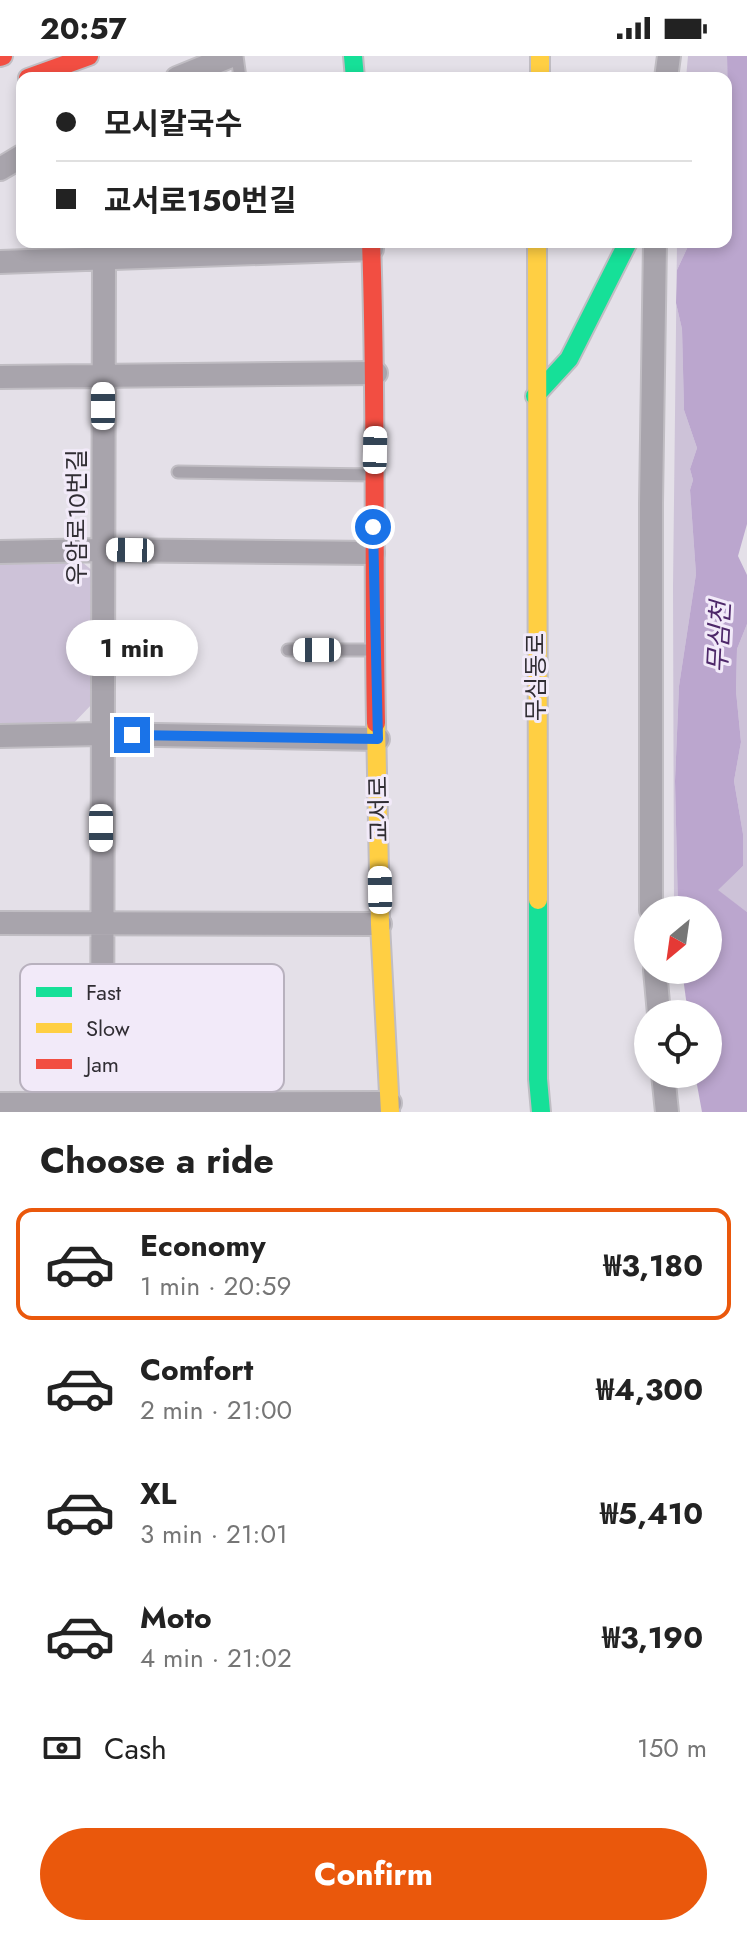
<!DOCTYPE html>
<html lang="en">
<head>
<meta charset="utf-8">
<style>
  :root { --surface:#fff; --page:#f6f6f6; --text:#222; --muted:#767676; --line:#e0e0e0; --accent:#ea580c }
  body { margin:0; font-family:Jost,"Noto Sans KR",sans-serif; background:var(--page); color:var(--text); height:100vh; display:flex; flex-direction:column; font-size:30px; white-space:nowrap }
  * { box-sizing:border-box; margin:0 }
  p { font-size:26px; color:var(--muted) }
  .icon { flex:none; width:44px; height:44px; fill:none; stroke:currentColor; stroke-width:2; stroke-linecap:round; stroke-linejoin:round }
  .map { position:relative; height:1056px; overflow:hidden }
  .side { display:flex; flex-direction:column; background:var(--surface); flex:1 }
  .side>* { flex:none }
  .hud { position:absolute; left:16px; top:16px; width:716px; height:176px; border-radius:16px; box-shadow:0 4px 12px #0003; display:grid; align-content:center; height:176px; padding:0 40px; background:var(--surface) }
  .needle { width:52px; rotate:209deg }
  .controls { position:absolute; left:634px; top:840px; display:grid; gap:16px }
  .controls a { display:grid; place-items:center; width:88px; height:88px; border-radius:50%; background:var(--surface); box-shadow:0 4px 12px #0003; font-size:40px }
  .end { position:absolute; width:36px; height:36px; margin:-18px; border:10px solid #1a73e8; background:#fff; box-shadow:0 0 0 4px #fff }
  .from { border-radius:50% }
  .bubble { position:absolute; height:56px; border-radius:28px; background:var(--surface); box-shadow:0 4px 12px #0003; font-size:26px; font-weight:700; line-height:56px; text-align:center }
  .car { position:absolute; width:24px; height:48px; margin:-24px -12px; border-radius:10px; box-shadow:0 0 6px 2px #0007; background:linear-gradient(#fff 24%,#345 0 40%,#fff 0 76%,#345 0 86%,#fff 0) }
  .hud b { display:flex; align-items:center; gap:28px; height:76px; font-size:30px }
  .hud b+b { border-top:2px solid var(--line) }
  .hud i { width:20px; height:20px; background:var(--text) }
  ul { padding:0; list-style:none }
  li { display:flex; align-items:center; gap:24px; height:112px; margin:0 16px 12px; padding:0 24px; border:4px solid transparent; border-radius:16px }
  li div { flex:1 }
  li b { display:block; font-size:30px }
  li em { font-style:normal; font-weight:700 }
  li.on { border-color:var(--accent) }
  li>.icon { width:72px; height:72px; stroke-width:1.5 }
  h2 { padding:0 40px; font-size:36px; line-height:96px }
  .pay { display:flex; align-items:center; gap:20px; height:88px; padding:0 40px; font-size:30px }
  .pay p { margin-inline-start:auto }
  .button { display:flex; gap:16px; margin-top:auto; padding:16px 40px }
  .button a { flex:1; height:92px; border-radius:48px; background:var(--accent); color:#fff; font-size:32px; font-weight:700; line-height:92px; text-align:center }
  .status { display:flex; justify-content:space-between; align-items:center; height:56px; padding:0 40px; background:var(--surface); direction:ltr }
  .status svg { height:22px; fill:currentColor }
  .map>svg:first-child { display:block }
  .green { fill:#cdc2d8 }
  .water { fill:#bba6ce }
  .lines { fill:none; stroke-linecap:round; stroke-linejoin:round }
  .lane-casing { stroke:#c0bdc3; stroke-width:15 }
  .street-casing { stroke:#c0bdc3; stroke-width:26 }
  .fast-casing { stroke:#c0bdc3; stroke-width:22 }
  .slow-casing { stroke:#c0bdc3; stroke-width:22 }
  .jam-casing { stroke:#c0bdc3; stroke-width:22 }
  .lane { stroke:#a8a4ac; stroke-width:11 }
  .street { stroke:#a8a4ac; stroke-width:22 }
  .fast { stroke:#16e098; stroke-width:18 }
  .slow { stroke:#ffcf43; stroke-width:18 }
  .jam { stroke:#f24e42; stroke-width:18 }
  .route { stroke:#1a73e8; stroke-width:10 }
  .labels { text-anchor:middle; stroke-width:6; stroke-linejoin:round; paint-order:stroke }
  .street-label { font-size:24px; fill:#302d33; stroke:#f2eaf9 }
  .water-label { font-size:26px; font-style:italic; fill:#4d2769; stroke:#f2eaf9 }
  .key { fill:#f2eaf9; stroke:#b8b1be; stroke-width:2 }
  .key-label { font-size:22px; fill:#302d33 }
</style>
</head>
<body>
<div class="status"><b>20:57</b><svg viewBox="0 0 49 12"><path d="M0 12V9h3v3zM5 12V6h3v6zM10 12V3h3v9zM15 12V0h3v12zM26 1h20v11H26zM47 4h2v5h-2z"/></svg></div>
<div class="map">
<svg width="747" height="1056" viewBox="0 0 747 1056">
  <rect width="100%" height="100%" fill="#e4e0e8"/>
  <path class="green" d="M688 0H727L729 55 726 75V22H686Z
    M677 186H690L677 214 676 247 682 273 684 354 697 392 690 413 693 424 690 434 696 518 679 630 675 725 678 854H674L673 531Z
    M77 502 94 516 93 647 70 671 0 672V504Z
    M747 568V856L717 834 743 810V778L734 725 741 686 736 635 737 593Z"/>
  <path class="water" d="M727 0H747V468L738 500 747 519V568L737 593 736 635 741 686 734 725 743 778V810L718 834 747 856V1056H702L695 1018H708V958H688L682 914H708V854H678L675 725 679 630 696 518 690 434 693 424 690 413 697 392 684 354 682 273 676 247 677 214 690 186H726C726 124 729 62 727 0Z"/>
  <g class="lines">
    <g class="lane-casing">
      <path id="lane" d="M237 0 240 22
        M178 416 373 419
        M288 594H371"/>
    </g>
    <g class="street-casing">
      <path id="street" d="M177 22 231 0
        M666 22 669 0
        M0 113 22 100
        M0 206 372 193
        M0 321 376 317
        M0 496 103 494 373 497
        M0 680 101 678 378 683
        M651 854V447L655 186
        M0 867 380 868
        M655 914 659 958
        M663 1018 667 1056
        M0 1048 390 1047
        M102 1056 104 203"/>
    </g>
    <g class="fast-casing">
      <path id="fast" d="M353 0 355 22
        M535 340 569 303 628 186
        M538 844V1023L541 1056"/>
    </g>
    <g class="slow-casing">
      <path id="slow" d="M540 0V22
        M537 186 538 844
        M376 667 380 868 390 1056"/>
    </g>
    <g class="jam-casing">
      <path id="jam" d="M0 1 3 0
        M28 22 89 0
        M371 186C377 346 373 506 376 667"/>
    </g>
    <use href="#lane" class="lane"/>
    <use href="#street" class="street"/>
    <use href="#fast" class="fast"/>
    <use href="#slow" class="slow"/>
    <use href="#jam" class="jam"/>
  </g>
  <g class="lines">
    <path class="route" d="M132 679 378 683 373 471"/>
  </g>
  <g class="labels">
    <g class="street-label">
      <text transform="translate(77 461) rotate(-90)" y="8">우암로10번길</text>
      <text transform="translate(536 621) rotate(-90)" y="8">무심동로</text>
      <text transform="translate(379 753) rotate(-91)" y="8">교서로</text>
    </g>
    <g class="water-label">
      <text transform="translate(719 581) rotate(-87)" y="9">무심천</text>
    </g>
  </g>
  <rect x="20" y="908" width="264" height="128" rx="12" class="key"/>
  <rect x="36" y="931" width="36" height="10" fill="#16e098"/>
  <rect x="36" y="967" width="36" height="10" fill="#ffcf43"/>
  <rect x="36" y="1003" width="36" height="10" fill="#f24e42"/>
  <g class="key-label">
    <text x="86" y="944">Fast</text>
    <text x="86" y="980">Slow</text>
    <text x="86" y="1016">Jam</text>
  </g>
</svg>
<div class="controls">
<a><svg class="needle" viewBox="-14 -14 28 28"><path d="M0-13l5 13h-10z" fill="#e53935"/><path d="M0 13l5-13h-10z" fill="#767676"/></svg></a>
<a><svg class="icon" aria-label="locate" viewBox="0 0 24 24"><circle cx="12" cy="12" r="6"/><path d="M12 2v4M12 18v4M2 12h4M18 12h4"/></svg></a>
</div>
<i class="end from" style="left:373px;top:471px"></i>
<i class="end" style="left:132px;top:679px"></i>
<div class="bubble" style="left:66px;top:564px;width:132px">1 min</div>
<i class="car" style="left:103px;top:350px;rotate:0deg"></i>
<i class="car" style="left:375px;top:394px;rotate:1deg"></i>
<i class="car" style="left:130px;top:494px;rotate:271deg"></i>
<i class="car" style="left:317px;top:594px;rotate:270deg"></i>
<i class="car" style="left:101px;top:772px;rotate:180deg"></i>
<i class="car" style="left:380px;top:834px;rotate:359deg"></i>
<div class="hud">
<b><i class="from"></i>모시칼국수</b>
<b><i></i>교서로150번길</b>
</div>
</div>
<section class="side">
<h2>Choose a ride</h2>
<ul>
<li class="on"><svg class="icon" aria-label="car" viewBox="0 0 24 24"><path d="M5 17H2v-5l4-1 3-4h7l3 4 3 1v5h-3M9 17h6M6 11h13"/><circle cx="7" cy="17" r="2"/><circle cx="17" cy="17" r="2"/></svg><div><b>Economy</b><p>1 min · 20:59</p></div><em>₩3,180</em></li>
<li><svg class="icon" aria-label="car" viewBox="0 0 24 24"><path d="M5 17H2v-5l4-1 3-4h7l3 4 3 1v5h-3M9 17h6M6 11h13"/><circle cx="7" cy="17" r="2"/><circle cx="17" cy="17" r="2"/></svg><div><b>Comfort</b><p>2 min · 21:00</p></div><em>₩4,300</em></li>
<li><svg class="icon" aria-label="car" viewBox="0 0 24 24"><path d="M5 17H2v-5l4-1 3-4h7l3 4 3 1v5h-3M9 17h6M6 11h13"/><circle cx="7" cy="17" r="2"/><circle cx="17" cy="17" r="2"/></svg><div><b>XL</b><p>3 min · 21:01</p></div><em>₩5,410</em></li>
<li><svg class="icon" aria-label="car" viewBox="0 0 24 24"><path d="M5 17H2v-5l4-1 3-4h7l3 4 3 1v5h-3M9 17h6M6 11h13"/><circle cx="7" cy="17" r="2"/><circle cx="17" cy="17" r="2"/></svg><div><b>Moto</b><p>4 min · 21:02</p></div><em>₩3,190</em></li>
</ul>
<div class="pay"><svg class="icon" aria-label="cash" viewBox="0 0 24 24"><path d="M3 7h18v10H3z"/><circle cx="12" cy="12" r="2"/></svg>Cash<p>150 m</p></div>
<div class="button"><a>Confirm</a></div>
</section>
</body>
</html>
